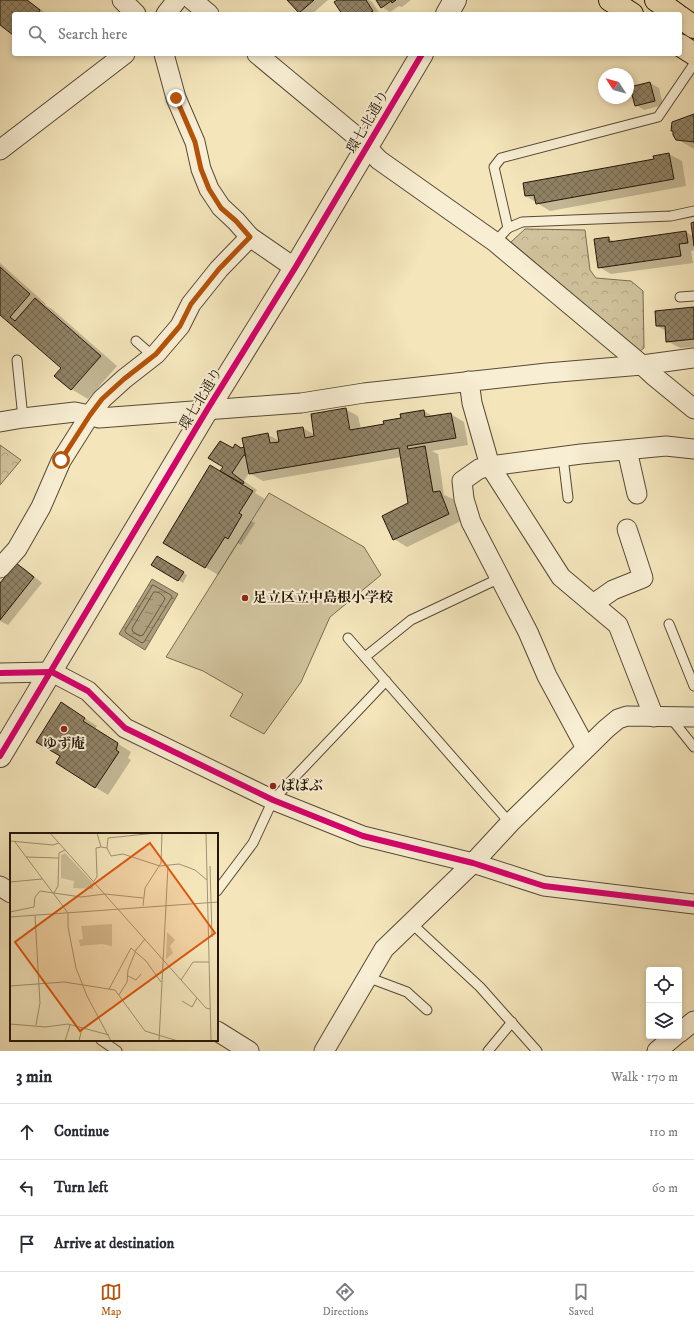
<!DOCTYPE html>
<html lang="en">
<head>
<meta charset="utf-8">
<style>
	:root { --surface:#fff; --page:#f7f7f7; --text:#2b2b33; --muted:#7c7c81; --line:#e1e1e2; --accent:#b45309 }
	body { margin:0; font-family:"IM FELL DW Pica","Noto Serif JP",serif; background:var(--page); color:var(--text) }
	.controls { position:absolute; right:12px; bottom:12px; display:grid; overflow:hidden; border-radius:4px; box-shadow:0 2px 6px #0003 }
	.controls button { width:36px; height:36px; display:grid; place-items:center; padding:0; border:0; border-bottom:1px solid var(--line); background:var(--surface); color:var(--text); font:20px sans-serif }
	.compass { position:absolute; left:598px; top:68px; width:36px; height:36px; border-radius:50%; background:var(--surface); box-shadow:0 2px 6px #0003; rotate:306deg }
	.stop { position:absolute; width:12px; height:12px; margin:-9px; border:3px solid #b45309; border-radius:50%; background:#fff }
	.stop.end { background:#b45309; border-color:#fff; box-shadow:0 1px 4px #0008 }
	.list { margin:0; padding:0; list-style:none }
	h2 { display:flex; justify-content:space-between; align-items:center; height:52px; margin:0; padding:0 16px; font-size:17px }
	h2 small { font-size:13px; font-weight:400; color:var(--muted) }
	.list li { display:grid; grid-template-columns:26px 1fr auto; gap:12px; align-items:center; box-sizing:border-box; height:56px; padding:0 16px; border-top:1px solid var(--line) }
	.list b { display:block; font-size:15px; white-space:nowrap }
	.list em { font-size:13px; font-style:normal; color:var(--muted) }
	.icon { flex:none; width:22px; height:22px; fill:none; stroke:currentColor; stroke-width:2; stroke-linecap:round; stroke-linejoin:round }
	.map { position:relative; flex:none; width:694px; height:1051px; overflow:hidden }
	.search { position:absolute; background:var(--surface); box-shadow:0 2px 6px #0003; left:12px; right:12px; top:12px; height:44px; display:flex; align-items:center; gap:10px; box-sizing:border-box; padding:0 14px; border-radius:4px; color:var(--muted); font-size:15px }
	.sheet { height:220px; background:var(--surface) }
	nav { display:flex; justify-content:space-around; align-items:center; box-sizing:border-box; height:56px; border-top:1px solid var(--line); background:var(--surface); font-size:11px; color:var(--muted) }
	nav a { display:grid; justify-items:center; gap:2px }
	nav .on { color:var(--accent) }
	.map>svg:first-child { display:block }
	.grass { fill:#d0c29c; stroke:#7a6c52 }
	.forest { fill:url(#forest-crowns); stroke:#7a6c52 }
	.water { fill:url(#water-ripples); stroke:#76684e }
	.shadow { fill:#0003; fill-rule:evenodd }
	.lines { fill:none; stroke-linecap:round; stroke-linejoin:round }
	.shore { stroke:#685a42; stroke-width:1 }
	.building { fill:url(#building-cross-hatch); stroke:#231607 }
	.service-casing { stroke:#574a34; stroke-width:11 }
	.minor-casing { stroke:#574a34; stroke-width:21 }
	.tertiary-casing { stroke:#574a34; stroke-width:24 }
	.trunk-casing { stroke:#231607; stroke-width:24 }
	.service { stroke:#f8eed3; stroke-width:9 }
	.minor { stroke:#f8eed3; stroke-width:19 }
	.tertiary { stroke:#f8eed3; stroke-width:22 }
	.trunk { stroke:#f4e5bb; stroke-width:22 }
	.cycleway-casing { stroke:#f8eed3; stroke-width:8 }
	.cycleway { stroke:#d6006c; stroke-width:6 }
	.route { stroke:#b45309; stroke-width:5 }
	.poi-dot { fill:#8f2418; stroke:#f8eed3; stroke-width:1.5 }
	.labels { text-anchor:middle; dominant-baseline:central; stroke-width:4; stroke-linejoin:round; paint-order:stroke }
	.street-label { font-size:14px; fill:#231607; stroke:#f8eed3 }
	.poi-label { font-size:14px; font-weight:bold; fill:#231607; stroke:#f8eed3; text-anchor:start }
	.inset-road { fill:none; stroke:#a09273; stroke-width:1 }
	.view { fill:#de560c; fill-opacity:0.15; stroke:#de560c; stroke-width:2 }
	.inset-edge { fill:none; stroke:#231607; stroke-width:2 }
</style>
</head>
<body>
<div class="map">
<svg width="694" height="1051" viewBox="0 0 694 1051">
	<defs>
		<pattern id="forest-crowns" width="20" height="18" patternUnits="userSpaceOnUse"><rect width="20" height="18" fill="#d0c29c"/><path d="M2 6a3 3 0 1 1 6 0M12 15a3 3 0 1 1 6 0" fill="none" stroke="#b2a685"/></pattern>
		<pattern id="water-ripples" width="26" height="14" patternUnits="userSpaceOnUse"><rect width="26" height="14" fill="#ad9f7e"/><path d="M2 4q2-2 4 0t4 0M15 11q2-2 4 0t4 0" fill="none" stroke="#8c8165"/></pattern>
		<pattern id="building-cross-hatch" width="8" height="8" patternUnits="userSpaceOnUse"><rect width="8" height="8" fill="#908265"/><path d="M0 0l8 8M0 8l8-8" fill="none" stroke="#756951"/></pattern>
	</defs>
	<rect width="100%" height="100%" fill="#f4e5bb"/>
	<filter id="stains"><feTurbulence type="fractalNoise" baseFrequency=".005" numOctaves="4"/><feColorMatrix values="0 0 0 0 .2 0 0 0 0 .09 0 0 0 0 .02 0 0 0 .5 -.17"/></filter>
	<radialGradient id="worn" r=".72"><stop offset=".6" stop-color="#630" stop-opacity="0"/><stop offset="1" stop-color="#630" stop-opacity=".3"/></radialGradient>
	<polygon class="grass" points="269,493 364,547 381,575 330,617 301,682 264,734 230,716 243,694 203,671 166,657"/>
	<g class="forest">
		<polygon points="525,229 585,230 590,270 596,278 631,281 643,291 644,348 640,351 511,242"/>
		<polygon points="0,445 21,460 0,485"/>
	</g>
	<polygon class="water" points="152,579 178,594 145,650 119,634"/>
	<g class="shadow">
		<polygon points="0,0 28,0 47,14 14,14 14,34 0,23"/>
		<polygon points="289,0 328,0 312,14 302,14 299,12"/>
		<polygon points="339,0 369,0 372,2 380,14 343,14"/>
		<polygon points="377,0 411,0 402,7 399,6 390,12 382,7"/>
		<polygon points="650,83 659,88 663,105 644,110 636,105 632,87"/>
		<polygon points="694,115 694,149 677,139"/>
		<polygon points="669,154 682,161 686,186 550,211 526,196 655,160"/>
		<polygon points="694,223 694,250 691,251 693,263 611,274 599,267 608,238 615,242 686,232 694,237"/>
		<polygon points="0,263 46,304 45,305 52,309 117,366 88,399 71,389 62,368 0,313"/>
		<polygon points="694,308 694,347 680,348 667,341 666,331 657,326"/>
		<path d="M345 409 358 416 361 429 385 425 424 411 434 417 451 414 464 422 468 445 432 451 438 454 444 495 453 499 461 521 407 547 394 539 410 504 401 457 263 481 249 473 244 481 257 490 255 493 265 499 251 521 255 523 241 545 238 543 218 575 205 567 221 472 233 449H242L268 435 280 441 303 428 315 435ZM346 417H348L352 435 350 436Z"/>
		<polygon points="157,557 187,575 183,583 153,565"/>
		<polygon points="17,564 25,569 42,583 8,625 0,621 0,585"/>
		<polygon points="74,711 97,726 95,729 131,752 128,758 131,760 108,795 95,787 61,756"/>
	</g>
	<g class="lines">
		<g class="shore">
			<polygon points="153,585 171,595 172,597 144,642 142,643 126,633 125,631"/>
			<path d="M154 592C158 591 164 595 165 599L143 635 140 636 133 632 132 629Z"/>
		</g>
	</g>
	<g class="building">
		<polygon points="0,0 27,0 40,10 38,14 14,14 13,35 0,25"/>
		<polygon points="287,0 314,0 299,13"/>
		<polygon points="337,0 366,0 373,11 368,14 342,14 334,2"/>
		<polygon points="376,0 396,0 392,3 391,1 381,8"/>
		<polygon points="650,82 655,101 635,106 630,87"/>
		<polygon points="694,114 694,142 676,140 673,135 673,131 671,131 672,122"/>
		<polygon points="669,153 674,179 536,204 534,195 525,196 523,183 654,159 653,156"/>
		<polygon points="694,222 694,246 691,223"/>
		<polygon points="686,231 688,243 679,244 681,256 598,268 594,239 609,237 609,242"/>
		<polygon points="0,267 30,294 10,317 15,321 35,298 101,356 71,390 54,376 61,368 0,315"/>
		<polygon points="694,307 694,339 666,342 665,326 656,326 655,311"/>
		<polygon points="346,408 350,430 384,424 383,421 401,418 400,414 424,410 425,417 451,413 456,438 407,446 408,449 425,446 433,492 440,491 449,514 393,540 382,516 408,503 399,448 249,474 242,438 268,433 270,443 279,442 277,431 303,427 305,438 314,436 311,414"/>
		<polygon points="220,441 233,448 235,444 241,448 244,447 245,455 243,456 232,473 244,482 243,484 220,471 223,467 208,458"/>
		<polygon points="210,465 253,491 239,513 242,515 228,539 225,537 205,568 163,543"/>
		<polygon points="157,556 184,572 178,581 151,565"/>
		<polygon points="16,563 34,577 0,620 0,583"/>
		<polygon points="61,702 85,718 83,721 118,743 116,750 119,752 95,788 56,763 60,756 36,742"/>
	</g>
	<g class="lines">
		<defs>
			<g id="service">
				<polyline points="508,228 494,167 501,158 658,117 694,64"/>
				<polyline points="495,242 508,228 522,222 671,216 694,211"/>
				<polyline points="680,297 694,296"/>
				<polyline points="136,341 153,356"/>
				<polyline points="17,360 23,418"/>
				<polyline points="563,457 568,498"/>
				<polyline points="669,624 694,686"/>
				<polyline points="348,638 510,823"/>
				<polyline points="365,657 411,620 500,578"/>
				<polyline points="670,717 694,747"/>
				<polyline points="217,891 253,843 273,800 386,681"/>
				<polyline points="411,923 480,987 537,1051"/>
				<polyline points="367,977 407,992 427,1010"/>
				<polyline points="101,1040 117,1051"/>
				<polyline points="488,1051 512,1022"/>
			</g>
			<g id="minor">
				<polyline points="122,0 136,14"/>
				<polyline points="192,0 209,14"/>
				<polyline points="166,14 177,0"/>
				<polyline points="164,54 176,98 195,142 201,169 209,189 221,207 236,221 250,237 295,268"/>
				<polyline points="257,54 357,137 379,160 495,242 642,365 655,377 694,409"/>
				<polyline points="0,150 125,54"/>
				<polyline points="469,381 472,403 490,466 561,577 618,625 654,717"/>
				<polyline points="0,422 23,418 75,412 90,415 99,418 301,403 364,393 547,373 642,365 694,358"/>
				<polyline points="627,450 637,494"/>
				<polyline points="0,568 17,549 41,507 61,461 90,415 102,399 124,379 156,354 180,326 191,304 219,269 250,237"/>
				<polyline points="593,604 613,590 643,578 627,529"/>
				<polyline points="0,673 52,672 88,691 125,728 273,800 363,836 473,863 544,886 694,904"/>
				<polyline points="586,748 547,676 528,632 471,522 464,499 462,481 479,469 490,466 581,454 666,446 694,449"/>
				<polyline points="0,886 11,893"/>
				<polyline points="217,1031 249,1051"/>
				<polyline points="679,1033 694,1021"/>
				<polyline points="324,1051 384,949 473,863 510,823 606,729 618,719 627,716 694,717"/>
				<polyline points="657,1051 675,1036"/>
			</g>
			<g id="tertiary">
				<polyline points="447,14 455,0"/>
				<polyline points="0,756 207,410 295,268 422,54"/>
			</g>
			<g id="trunk">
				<polyline points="610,0 632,14"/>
				<polyline points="656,0 676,14"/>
				<polyline points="680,17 694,27"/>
				<polyline points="680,45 694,54"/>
			</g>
		</defs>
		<use href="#service" class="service-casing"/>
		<use href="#minor" class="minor-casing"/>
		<use href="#tertiary" class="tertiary-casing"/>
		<use href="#trunk" class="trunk-casing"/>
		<use href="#service" class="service"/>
		<use href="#minor" class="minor"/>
		<use href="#tertiary" class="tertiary"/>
		<use href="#trunk" class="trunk"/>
		<defs>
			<g id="cycleway">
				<polyline points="0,673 52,672 88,691 125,728 273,800 363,836 473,863 544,886 694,904"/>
				<polyline points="0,756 207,410 295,268 422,54"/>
			</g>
		</defs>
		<use href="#cycleway" class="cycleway-casing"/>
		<use href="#cycleway" class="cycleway"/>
	</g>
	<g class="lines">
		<polyline class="route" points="61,460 90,415 102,399 124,379 156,354 180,326 191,304 219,269 250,237 236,221 221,208 209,189 201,169 195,142 176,98"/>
	</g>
	<g class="poi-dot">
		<circle cx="245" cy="598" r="4"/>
		<circle cx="64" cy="729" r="4"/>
		<circle cx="273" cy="786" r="4"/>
	</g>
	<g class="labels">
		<g class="street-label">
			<text transform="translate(368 122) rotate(-60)">環七北通り</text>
			<text transform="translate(201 399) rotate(-59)">環七北通り</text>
		</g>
		<g class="poi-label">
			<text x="253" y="598">足立区立中島根小学校</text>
			<text x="64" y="744" text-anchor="middle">ゆず庵</text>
			<text x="281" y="786">ぱぱぶ</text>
		</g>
	</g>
	<g transform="translate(10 833)">
		<rect width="208" height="208" fill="#f4e5bb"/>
		<path d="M102 91V113L92 111 70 113 69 107 73 106 71 93Z" fill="#d0c29c"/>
		<path d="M55 20 83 50V56L63 55 64 48 51 45V22ZM157 99 165 107 160 113 163 120 156 126Z" fill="#d0c29c"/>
		<path class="inset-road" d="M40 0 196 175 200 176M87 0 91 14 97 15 101 23 113 21 150 33 169 31 185 37 197 47M196 0 201 208M0 8 43 12 49 10M5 9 58 80V94L66 135 77 163 101 208M97 15 98 5 146 0M16 24 49 25M200 33 202 104M84 48 87 44 86 15 91 14M0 49 32 46M44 60 48 53 49 20 55 17M133 73 135 55 151 30 152 0M0 79 24 74 25 64 30 58 71 64 95 61 133 65M25 83 30 170 26 192M0 84 208 69M118 143 126 147 131 141M171 147 183 129H199M0 153 54 149 105 157 135 198 168 208M99 156 121 115 136 128 151 149M109 162 117 149 118 137 126 117 135 106M172 168 182 174 187 165M0 191 35 194 58 191 99 202M55 208 60 192M69 208 72 195M149 208 158 33"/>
		<path class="view" d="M140 10 205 100 70 198 5 109Z"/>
		<rect width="208" height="208" class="inset-edge"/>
	</g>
	<rect width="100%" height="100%" filter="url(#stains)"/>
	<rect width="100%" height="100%" fill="url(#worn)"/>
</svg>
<div class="controls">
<button><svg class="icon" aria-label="locate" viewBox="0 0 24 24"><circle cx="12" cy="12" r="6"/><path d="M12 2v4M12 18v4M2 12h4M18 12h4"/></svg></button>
<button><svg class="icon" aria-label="layers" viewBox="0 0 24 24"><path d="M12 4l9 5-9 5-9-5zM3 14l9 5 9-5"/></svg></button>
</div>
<svg class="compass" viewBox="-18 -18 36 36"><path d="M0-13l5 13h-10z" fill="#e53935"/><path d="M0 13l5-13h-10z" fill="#7c7c81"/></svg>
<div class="stop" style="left:61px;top:460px"></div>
<div class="stop end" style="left:176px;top:98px"></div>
<div class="search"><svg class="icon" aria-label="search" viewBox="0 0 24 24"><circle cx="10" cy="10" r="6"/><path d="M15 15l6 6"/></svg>Search here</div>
</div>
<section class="sheet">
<h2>3 min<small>Walk · 170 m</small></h2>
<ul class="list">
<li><svg class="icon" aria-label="ahead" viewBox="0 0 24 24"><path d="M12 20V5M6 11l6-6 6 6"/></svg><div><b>Continue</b></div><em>110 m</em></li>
<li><svg class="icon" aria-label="left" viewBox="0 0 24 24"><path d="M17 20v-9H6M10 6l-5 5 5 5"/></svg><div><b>Turn left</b></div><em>60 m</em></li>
<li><svg class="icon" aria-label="arrive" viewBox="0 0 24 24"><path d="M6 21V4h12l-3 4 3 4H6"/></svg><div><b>Arrive at destination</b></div></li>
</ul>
</section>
<nav>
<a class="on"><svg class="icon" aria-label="map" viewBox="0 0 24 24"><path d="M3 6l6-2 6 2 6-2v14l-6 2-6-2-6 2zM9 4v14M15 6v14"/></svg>Map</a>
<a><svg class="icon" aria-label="directions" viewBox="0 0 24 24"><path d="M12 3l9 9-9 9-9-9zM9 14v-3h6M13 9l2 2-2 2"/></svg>Directions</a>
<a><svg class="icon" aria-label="saved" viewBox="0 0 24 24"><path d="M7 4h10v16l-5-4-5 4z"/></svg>Saved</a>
</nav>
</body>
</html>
